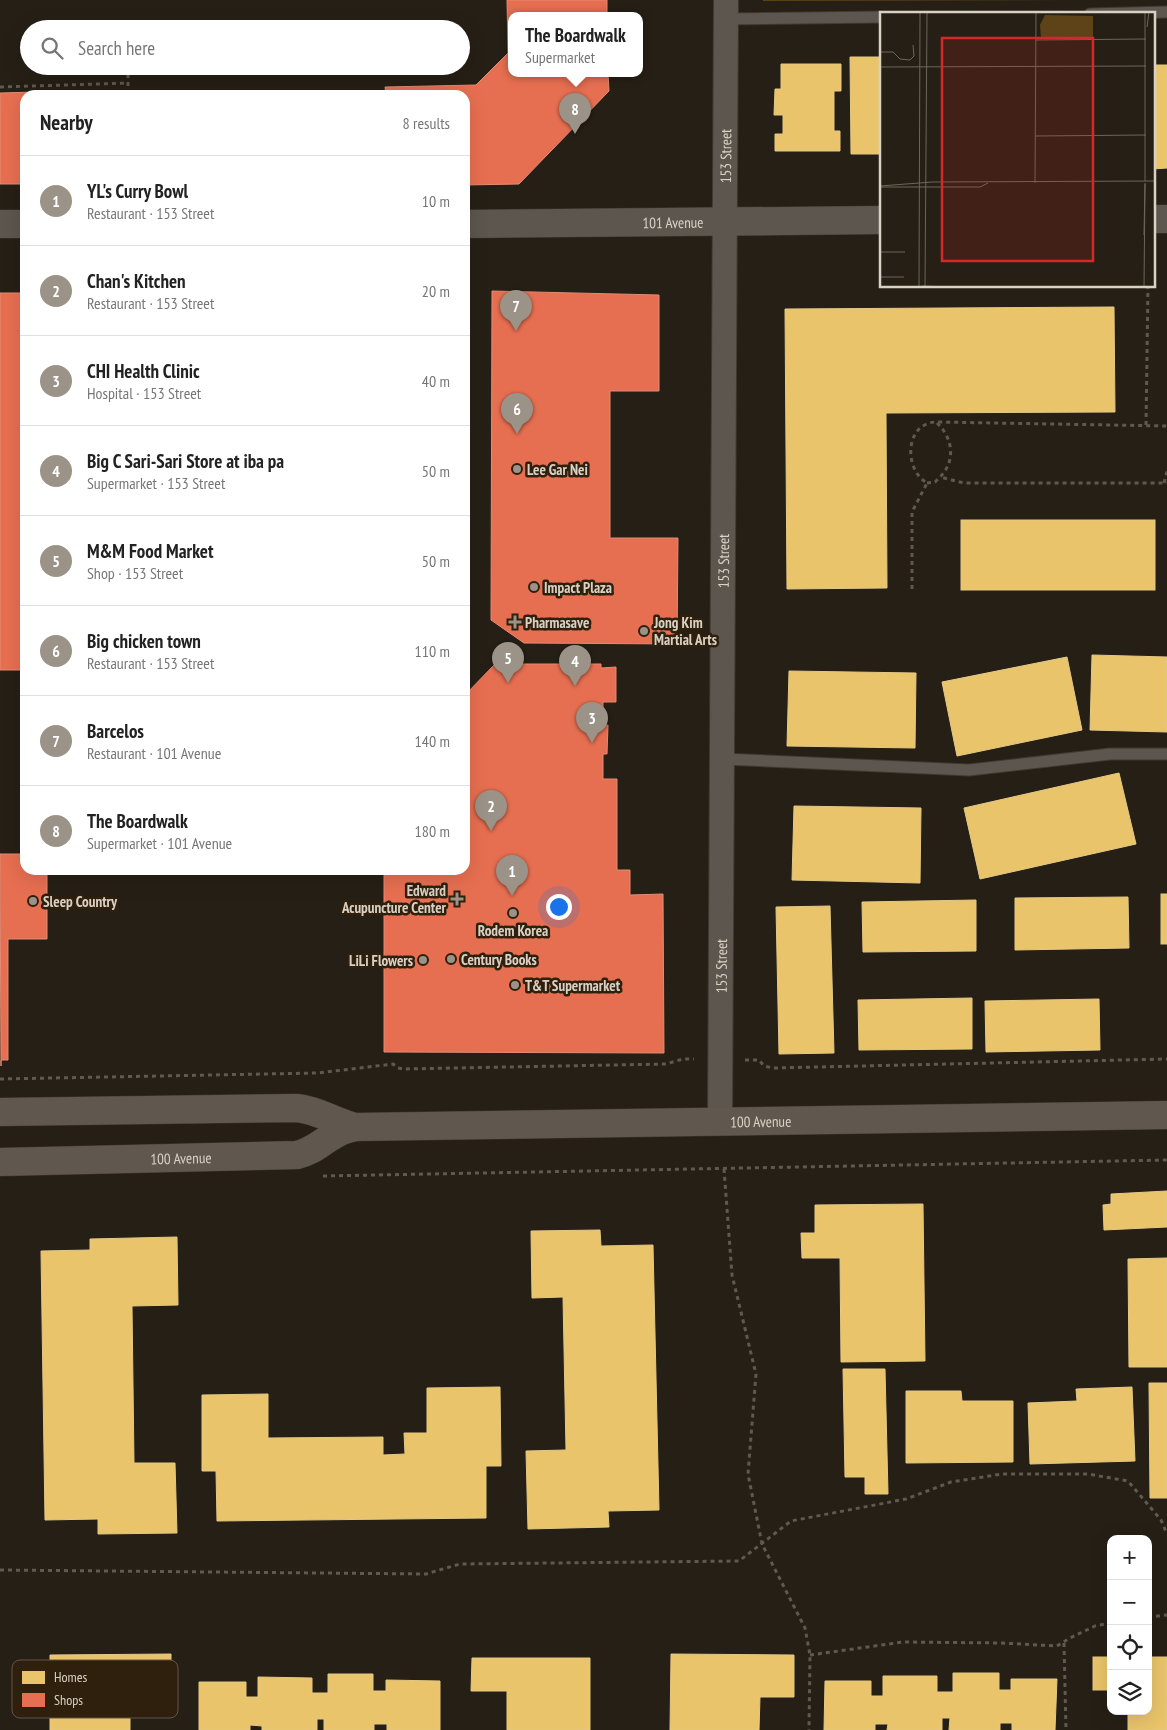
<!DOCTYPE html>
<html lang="en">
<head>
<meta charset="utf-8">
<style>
	:root { --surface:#fff; --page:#f6f6f6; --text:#222; --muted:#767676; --line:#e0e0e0; --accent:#9b9387 }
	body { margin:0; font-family:"PT Sans Narrow",sans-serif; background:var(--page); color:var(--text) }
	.controls { position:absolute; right:15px; bottom:15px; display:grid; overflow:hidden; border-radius:10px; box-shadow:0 5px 20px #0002 }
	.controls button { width:45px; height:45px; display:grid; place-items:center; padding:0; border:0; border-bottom:1px solid var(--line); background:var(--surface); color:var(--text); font:25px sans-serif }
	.you { position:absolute; left:558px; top:906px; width:18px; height:18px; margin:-12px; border:4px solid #fff; border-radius:50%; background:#1a73e8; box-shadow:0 0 0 8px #1a73e833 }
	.badge { display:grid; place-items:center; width:32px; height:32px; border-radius:50%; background:var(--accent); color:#fff; font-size:16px; font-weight:700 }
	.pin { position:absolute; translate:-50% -41px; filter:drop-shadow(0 1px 2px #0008) }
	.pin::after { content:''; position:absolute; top:26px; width:18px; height:15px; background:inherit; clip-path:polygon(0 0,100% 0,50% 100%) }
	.popup { position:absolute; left:508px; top:12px; width:135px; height:65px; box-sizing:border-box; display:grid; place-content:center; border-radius:10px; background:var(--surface); filter:drop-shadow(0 1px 4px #0005); font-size:16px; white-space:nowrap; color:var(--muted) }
	.popup b { font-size:19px; color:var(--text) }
	.popup::after { content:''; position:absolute; left:50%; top:100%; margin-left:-10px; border:10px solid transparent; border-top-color:var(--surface) }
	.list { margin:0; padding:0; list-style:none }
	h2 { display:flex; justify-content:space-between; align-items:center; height:65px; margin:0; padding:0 20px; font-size:21px }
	h2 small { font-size:16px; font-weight:400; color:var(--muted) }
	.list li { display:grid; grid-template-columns:32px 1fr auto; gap:15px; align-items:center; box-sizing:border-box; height:90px; padding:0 20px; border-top:1px solid var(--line) }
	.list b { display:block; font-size:19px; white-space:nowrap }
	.list p { margin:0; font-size:16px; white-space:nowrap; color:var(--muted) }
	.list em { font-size:16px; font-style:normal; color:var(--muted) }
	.icon { flex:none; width:28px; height:28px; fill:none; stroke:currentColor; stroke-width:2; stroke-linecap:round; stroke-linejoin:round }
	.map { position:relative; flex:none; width:1167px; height:1730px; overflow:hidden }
	.search { position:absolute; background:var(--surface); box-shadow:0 5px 20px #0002; left:20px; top:20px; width:450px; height:55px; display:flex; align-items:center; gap:12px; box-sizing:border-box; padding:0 18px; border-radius:28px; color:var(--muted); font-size:19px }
	.panel { position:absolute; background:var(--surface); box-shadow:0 5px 20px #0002; left:20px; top:90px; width:450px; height:785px; border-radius:15px }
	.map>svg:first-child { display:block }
	.forest { fill:#5e4218 }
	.homes { fill:#e9c46a; stroke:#e4c885 }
	.shops { fill:#e76f51; stroke:#e38c74 }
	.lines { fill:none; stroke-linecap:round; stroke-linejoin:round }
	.service-casing { stroke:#403932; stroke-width:13 }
	.minor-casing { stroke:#403932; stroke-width:26 }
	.tertiary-casing { stroke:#403932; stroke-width:29 }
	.secondary-casing { stroke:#403932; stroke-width:29 }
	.path { stroke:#5e5951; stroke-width:3; stroke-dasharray:4 4; stroke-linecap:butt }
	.service { stroke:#5d564f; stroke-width:11 }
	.minor { stroke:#5d564f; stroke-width:24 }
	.tertiary { stroke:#5d564f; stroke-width:28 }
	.secondary { stroke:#60584e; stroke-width:28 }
	.poi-dot { fill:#9b9387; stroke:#2e200d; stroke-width:2 }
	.labels { text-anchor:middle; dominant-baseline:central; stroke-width:5; stroke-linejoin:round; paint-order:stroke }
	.street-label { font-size:15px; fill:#dad1c5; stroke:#2e200d }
	.poi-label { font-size:15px; font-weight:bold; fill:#dad1c5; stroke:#2e200d; text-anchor:start }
	.inset-road { fill:none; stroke:#6e665b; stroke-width:1 }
	.view { fill:#d62828; fill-opacity:0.15; stroke:#d62828; stroke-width:2.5 }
	.inset-edge { fill:none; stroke:#dad1c5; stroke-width:2.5 }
	.key { fill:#2e200d; stroke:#625544; stroke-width:1 }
	.key-label { font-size:14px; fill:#dad1c5 }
</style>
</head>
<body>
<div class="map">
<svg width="1167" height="1730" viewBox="0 0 1167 1730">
	<rect width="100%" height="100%" fill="#261f15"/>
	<polygon class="forest" points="763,0 1068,0 763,1"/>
	<g class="homes">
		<polygon points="850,57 881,57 881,154 851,154"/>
		<polygon points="781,64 841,64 841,91 834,91 834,131 840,131 840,151 775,151 775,134 783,134 783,115 774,115 775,89 781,89"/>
		<polygon points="1153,65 1167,65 1167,168 1153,169"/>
		<polygon points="1114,307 1115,412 886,413 887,588 787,589 785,309"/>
		<rect x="961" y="520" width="194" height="70"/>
		<polygon points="1092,655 1167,657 1167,732 1090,730"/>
		<polygon points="1067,657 1082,730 957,756 942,682"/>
		<polygon points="789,671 916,673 915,748 787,746"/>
		<polygon points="1119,773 1136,844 980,879 964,808"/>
		<polygon points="794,806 921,808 920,883 792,880"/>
		<rect x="1161" y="894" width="6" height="50"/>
		<polygon points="1128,897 1129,948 1015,950 1015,898"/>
		<polygon points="976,900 976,951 863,952 862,902"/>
		<polygon points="830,906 834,1053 779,1054 776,907"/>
		<polygon points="972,998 972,1049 859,1050 858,1000"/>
		<polygon points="1099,999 1100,1050 986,1052 985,1001"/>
		<polygon points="1167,1191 1167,1227 1104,1230 1103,1205 1111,1204 1111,1194"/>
		<polygon points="923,1204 925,1361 841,1362 840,1258 802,1258 801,1233 815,1233 815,1205"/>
		<polygon points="600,1230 601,1246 653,1245 659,1510 608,1511 609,1527 528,1529 526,1451 566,1450 563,1297 532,1298 531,1231"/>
		<polygon points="177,1237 178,1305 132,1306 134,1463 175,1463 177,1533 98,1534 98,1519 45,1520 41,1251 90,1250 90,1239"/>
		<polygon points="1167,1258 1167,1367 1129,1367 1128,1259"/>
		<polygon points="843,1369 885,1369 888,1494 865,1494 865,1477 845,1477"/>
		<polygon points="1149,1383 1167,1383 1167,1498 1150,1498"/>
		<polygon points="500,1387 501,1466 486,1466 486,1518 217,1521 216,1471 202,1471 202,1395 268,1394 268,1438 383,1437 383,1455 405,1454 404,1433 427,1433 427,1388"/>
		<polygon points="1132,1387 1135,1461 1030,1464 1028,1403 1077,1401 1076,1389"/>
		<polygon points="906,1391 961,1391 962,1401 1013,1401 1013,1462 906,1463"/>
		<polygon points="171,1654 171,1690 130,1690 130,1730 50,1730 50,1655"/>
		<polygon points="671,1654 794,1655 794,1697 760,1697 759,1730 670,1730"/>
		<rect x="1093" y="1657" width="18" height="33"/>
		<polygon points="1148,1657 1167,1657 1167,1730 1128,1730 1128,1711 1148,1711"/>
		<polygon points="472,1658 590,1658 590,1730 507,1730 507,1691 471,1691"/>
		<polygon points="953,1673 999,1673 999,1690 1011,1690 1011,1679 1057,1679 1055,1730 1012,1730 1012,1723 1000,1723 1000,1730 949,1730 950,1718 942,1718 942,1730 887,1730 888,1724 875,1724 875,1730 824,1730 825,1681 871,1681 871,1696 883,1696 883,1676 937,1676 937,1692 953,1692"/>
		<polygon points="328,1674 373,1674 373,1691 386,1691 386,1680 440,1681 440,1730 387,1730 387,1724 374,1724 374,1730 324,1730 324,1719 317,1719 317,1730 262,1730 262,1726 250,1725 250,1730 199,1730 199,1682 246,1682 246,1697 258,1697 258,1677 312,1678 312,1693 328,1693"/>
	</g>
	<g class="shops">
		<polygon points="507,0 607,0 607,15 511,15 511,73 608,73 609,91 519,184 465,185 465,95 386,95 385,87 476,85 508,53"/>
		<polygon points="35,92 35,95 25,95 25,184 0,184 0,93"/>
		<polygon points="119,93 119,95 67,95 67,94"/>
		<polygon points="492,291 659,295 659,391 610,391 610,538 678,538 677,644 524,643 491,620"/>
		<rect x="0" y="293" width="25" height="377"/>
		<polygon points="495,664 601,664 601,668 616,667 616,702 603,702 603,725 608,725 607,754 603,754 603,779 617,779 617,870 630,870 630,895 663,894 664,1053 384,1052 384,870 465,870 465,695"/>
		<polygon points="0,854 25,854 25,870 47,870 47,939 8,939 8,1060 1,1060 1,1066"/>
	</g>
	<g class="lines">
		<defs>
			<g id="service">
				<polyline points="1090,14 1167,12"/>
				<polyline points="726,19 881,17"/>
				<polyline points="723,759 969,770 1110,754 1167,754"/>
			</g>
			<g id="minor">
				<path id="s1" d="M720 1122 726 0"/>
			</g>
			<g id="tertiary">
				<polyline points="1153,219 1167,219"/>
				<polyline points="0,224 25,224"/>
				<path id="s2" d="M465 224 881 220"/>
			</g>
			<g id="secondary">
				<path id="s3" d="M0 1112 297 1108C318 1110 335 1122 355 1127L1167 1115"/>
				<path id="s4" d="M0 1162 297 1155C314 1151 321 1142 336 1134 342 1130 348 1129 355 1127"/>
			</g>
		</defs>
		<use href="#service" class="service-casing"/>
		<use href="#minor" class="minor-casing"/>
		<use href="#tertiary" class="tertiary-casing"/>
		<use href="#secondary" class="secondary-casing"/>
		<g class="path">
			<polyline points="128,66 128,95"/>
			<polyline points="0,87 128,83"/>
			<path d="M937 423C953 438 956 461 940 477L964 483H1167"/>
			<polyline points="1146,425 1148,286"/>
			<polyline points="927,483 935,482 940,477"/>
			<polyline points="1164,483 1167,471"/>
			<path d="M912 589V512L927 483C903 469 905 422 937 422L1167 426"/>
			<polyline points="745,1060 759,1060 764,1066 773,1068 1167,1059"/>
			<polyline points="0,1079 318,1073 393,1064 398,1068 403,1069 666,1064 683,1059 694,1059"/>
			<polyline points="724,1169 732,1275 756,1374 748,1474 762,1544 805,1628 810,1655 809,1730"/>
			<polyline points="323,1176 1167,1160"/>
			<polyline points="0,1570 426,1574 460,1564 739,1561 791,1521 906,1499 951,1482 1002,1474 1088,1474 1128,1481 1161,1520 1167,1534"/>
			<polyline points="1148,1617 1167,1615"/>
			<polyline points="1064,1643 1066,1730"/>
			<polyline points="810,1655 903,1642 1002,1643 1057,1646 1070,1638 1095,1626 1111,1623"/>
		</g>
		<use href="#service" class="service"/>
		<use href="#minor" class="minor"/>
		<use href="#tertiary" class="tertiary"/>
		<use href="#secondary" class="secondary"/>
	</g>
	<g class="poi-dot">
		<circle cx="517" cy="469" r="5"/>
		<circle cx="534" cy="587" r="5"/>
		<path d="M512.5 614.5h5v5h5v5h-5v5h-5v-5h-5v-5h5z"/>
		<circle cx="644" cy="631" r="5"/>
		<path d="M454.5 891.5h5v5h5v5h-5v5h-5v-5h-5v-5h5z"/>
		<circle cx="33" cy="901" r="5"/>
		<circle cx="513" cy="913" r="5"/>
		<circle cx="451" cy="959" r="5"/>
		<circle cx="423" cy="960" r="5"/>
		<circle cx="515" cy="985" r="5"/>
	</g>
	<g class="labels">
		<g class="street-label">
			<text stroke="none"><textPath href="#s1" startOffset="966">153 Street</textPath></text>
			<text stroke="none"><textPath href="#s2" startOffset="208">101 Avenue</textPath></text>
			<text stroke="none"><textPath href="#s1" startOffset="561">153 Street</textPath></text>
			<text stroke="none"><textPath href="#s1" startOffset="156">153 Street</textPath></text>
			<text stroke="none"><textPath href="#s3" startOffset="764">100 Avenue</textPath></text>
			<text stroke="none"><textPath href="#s4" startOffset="181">100 Avenue</textPath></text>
		</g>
		<g class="poi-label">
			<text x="527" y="469">Lee Gar Nei</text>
			<text x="544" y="587">Impact Plaza</text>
			<text x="525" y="622">Pharmasave</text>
			<text x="654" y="622">Jong Kim<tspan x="654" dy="17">Martial Arts</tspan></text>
			<text x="446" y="890" text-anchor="end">Edward<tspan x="446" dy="17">Acupuncture Center</tspan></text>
			<text x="43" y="901">Sleep Country</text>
			<text x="513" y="930" text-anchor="middle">Rodem Korea</text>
			<text x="461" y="959">Century Books</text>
			<text x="413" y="960" text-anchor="end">LiLi Flowers</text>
			<text x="525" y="985">T&amp;T Supermarket</text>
		</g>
	</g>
	<g transform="translate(880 12)">
		<rect width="275" height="275" fill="#261f15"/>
		<path d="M165 3 213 4V26H161L160 13Z" fill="#5e4218"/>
		<path class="inset-road" d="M267 15 269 0M156 28 266 27M0 40H13L20 47 30 48 34 44 33 33M0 55 266 54M155 124 266 123M265 169V0M155 171 156 0M0 174 52 170 275 169M0 175H100L108 171M264 223 265 171M0 240H25M0 265H24M42 274 70 275M39 275 40 0M45 275 47 0M122 275H264L265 172"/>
		<path class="view" d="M62 26H213V249H62Z"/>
		<rect width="275" height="275" class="inset-edge"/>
	</g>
	<rect x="12" y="1660" width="166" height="58" rx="8" class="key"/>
	<rect x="22" y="1671" width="23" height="13" fill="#e9c46a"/>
	<rect x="22" y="1693" width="23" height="14" fill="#e76f51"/>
	<g class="key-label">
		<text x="54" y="1682">Homes</text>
		<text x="54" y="1705">Shops</text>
	</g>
</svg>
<div class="controls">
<button>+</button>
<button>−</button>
<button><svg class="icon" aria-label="locate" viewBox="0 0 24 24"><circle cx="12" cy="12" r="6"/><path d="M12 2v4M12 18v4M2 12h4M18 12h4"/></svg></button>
<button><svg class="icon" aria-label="layers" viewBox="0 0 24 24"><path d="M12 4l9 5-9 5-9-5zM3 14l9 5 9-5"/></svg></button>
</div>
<div class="you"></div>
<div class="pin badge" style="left:512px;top:896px">1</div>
<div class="pin badge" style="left:491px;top:831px">2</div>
<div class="pin badge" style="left:592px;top:743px">3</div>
<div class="pin badge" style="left:575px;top:686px">4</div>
<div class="pin badge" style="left:508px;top:683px">5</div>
<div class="pin badge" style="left:517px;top:434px">6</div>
<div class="pin badge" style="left:516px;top:331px">7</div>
<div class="pin badge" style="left:575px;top:134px">8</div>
<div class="popup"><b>The Boardwalk</b>Supermarket</div>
<div class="search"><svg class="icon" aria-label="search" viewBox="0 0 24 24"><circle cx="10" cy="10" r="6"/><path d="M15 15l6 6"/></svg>Search here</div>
<section class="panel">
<h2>Nearby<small>8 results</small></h2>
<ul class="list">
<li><span class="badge">1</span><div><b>YL's Curry Bowl</b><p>Restaurant · 153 Street</p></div><em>10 m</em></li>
<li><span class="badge">2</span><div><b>Chan's Kitchen</b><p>Restaurant · 153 Street</p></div><em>20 m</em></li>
<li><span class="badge">3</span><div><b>CHI Health Clinic</b><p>Hospital · 153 Street</p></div><em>40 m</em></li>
<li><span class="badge">4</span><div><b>Big C Sari-Sari Store at iba pa</b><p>Supermarket · 153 Street</p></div><em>50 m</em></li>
<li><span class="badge">5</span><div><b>M&amp;M Food Market</b><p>Shop · 153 Street</p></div><em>50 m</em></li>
<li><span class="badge">6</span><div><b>Big chicken town</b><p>Restaurant · 153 Street</p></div><em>110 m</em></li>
<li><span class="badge">7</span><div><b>Barcelos</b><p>Restaurant · 101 Avenue</p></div><em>140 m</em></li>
<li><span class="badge">8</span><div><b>The Boardwalk</b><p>Supermarket · 101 Avenue</p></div><em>180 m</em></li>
</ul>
</section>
</div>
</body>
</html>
